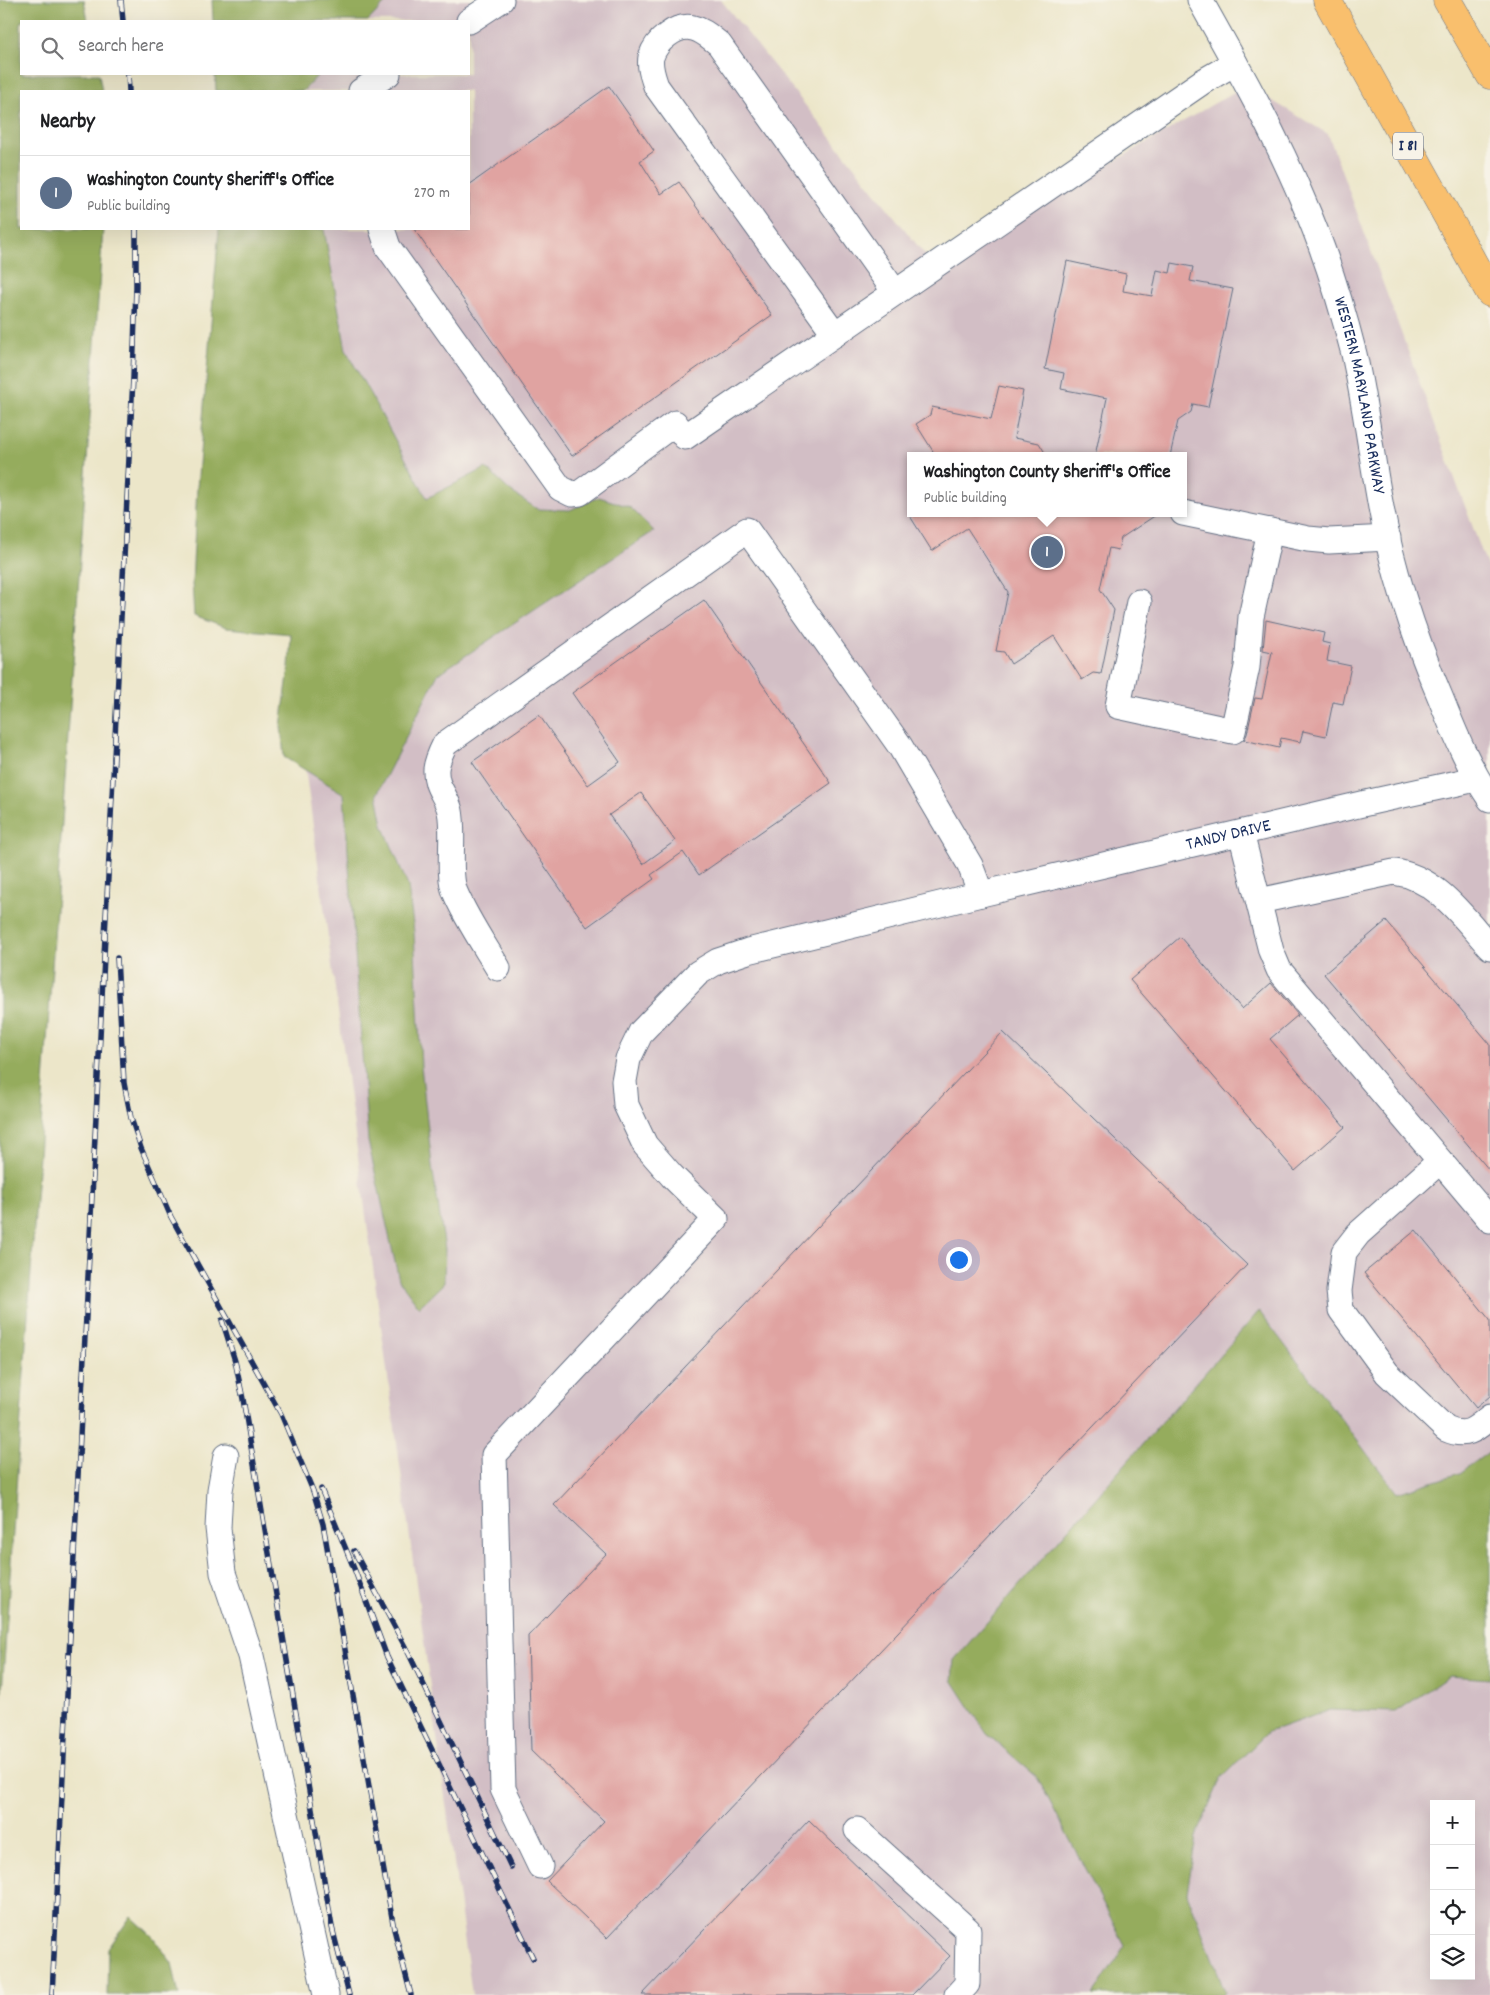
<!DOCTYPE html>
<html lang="en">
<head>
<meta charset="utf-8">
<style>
	:root { --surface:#fff; --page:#f2f2f2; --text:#202124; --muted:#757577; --line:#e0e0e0; --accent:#d1495b }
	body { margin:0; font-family:Dekko,sans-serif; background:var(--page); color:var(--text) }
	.controls { position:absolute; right:15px; bottom:15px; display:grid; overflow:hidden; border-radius:0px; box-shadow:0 5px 20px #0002 }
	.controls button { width:45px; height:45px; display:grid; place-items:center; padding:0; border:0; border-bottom:1px solid var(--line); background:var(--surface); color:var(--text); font:25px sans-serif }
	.you { position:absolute; left:958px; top:1259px; width:18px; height:18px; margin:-12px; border:4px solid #fff; border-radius:50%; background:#1a73e8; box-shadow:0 0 0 8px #1a73e833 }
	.badge { display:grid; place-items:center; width:32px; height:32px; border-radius:50%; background:var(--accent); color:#fff; font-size:16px; font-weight:700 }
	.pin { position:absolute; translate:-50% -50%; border:2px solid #fff; box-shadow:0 1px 5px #0006 }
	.popup { position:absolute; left:907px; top:452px; width:280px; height:65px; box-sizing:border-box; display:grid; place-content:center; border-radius:0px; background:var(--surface); filter:drop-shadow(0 1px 4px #0005); font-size:16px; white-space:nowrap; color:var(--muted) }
	.popup b { font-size:19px; color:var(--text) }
	.popup::after { content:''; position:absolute; left:50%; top:100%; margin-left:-10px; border:10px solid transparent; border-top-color:var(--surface) }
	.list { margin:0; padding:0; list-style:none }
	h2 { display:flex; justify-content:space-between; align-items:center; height:65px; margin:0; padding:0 20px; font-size:21px }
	h2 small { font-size:16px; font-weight:400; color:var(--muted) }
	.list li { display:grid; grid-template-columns:32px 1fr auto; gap:15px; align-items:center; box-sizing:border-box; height:75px; padding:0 20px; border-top:1px solid var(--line) }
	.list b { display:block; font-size:19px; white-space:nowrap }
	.list p { margin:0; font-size:16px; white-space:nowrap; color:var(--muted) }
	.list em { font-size:16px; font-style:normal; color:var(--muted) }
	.icon { flex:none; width:28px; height:28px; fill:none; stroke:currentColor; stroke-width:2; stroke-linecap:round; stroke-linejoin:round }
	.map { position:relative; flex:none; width:1490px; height:1995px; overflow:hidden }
	.search { position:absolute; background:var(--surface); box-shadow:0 5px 20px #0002; left:20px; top:20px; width:450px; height:55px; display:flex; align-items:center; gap:12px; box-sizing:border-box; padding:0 18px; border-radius:0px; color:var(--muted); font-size:19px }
	.panel { position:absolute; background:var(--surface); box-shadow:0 5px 20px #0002; left:20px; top:90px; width:450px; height:140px; border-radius:0px }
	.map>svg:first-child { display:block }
	.industrial { fill:#d2bec5; fill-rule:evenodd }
	.forest { fill:#95ac5d; stroke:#586e5e }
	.building { fill:#e0a3a1; fill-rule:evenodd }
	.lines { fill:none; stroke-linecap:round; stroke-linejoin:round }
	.minor-casing { stroke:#646f83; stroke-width:27 }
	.highway-casing { stroke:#646f83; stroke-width:29 }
	.minor { stroke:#fff; stroke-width:25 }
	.highway { stroke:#f9bf6d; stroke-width:28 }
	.rail-casing { stroke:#1b2f5e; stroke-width:5.5 }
	.rail { stroke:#f7f3e8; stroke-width:4; stroke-dasharray:11; stroke-linecap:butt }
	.labels { text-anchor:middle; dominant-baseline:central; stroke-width:4; stroke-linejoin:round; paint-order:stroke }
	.shield { fill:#f7f3e8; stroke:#5d6a87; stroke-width:1 }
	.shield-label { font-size:16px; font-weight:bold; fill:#1b2f5e }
	.street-label { font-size:18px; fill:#1b2f5e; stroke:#f7f3e8 }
</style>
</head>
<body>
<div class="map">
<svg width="1490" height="1995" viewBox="0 0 1490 1995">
	<rect width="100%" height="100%" fill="#f7f3e8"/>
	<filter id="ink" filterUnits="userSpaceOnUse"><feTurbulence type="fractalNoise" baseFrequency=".02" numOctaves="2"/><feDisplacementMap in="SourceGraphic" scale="10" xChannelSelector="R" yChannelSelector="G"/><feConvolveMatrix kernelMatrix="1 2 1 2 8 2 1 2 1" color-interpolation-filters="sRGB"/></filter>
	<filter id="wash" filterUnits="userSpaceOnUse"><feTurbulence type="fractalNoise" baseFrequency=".0096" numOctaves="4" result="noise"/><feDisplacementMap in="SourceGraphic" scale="20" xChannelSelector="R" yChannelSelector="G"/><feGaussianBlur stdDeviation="1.12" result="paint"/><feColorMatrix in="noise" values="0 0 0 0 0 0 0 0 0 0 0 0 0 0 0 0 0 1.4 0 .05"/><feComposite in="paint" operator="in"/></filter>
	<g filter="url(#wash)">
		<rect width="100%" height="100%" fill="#ece6c9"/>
		<path class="industrial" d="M383 0H721L934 266 1246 85 1328 134 1490 574V1995H472L304 760 265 229H469V91H273L294 74H469V21H357ZM911 456H1183V513H911ZM1434 1804H1471V1976H1434Z"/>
		<g class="forest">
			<polygon points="0,0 84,0 88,21 21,21 21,74 99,74 102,91 21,91 21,229 103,229 0,1721"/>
			<polygon points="212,0 388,0 368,21 213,21"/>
			<polygon points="215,74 319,74 303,91 216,91"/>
			<polygon points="219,229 324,229 346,350 427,498 486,468 510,491 537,509 570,510 599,497 630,507 654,531 438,674 377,794 383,825 408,886 414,932 421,1066 432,1166 445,1249 444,1283 419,1307 399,1280 368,1141 344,794 284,757 281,726 289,668 291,634 226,628 194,616 192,583 197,488"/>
			<polygon points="1259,1311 1397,1493 1460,1473 1490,1451 1490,1679 1449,1676 1396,1712 1330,1710 1268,1732 1221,1778 1196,1837 1187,1893 1225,1991 1222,1995 1093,1995 1125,1945 1037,1777 987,1734 952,1680 954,1660"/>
			<polygon points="131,1916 153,1937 172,1963 179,1995 107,1995 108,1949"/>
		</g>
		<g id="blocks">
			<g class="building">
				<polygon points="609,86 654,151 640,161 661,194 679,182 772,315 572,456 414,229 469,229 469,185"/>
				<polygon points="1067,261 1126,274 1123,291 1152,296 1157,270 1170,273 1172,263 1193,267 1190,281 1233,289 1208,407 1193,404 1191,412 1178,421 1170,456 1095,456 1107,398 1061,389 1064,373 1045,369"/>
				<polygon points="999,386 1023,391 1014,438 1039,443 1047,456 936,456 916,424 930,415 932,407 991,419"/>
				<polygon points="908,513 1159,513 1121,538 1118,550 1109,548 1100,589 1114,610 1101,674 1093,673 1082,680 1054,636 1011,664 1004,652 996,651 1008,592 967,528 932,551"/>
				<path d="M704 600 831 783 699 875 683 852 651 875 654 879 587 927 472 762 539 715 588 785 620 762 572 693ZM641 793 675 841 643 864 609 815Z"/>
				<polygon points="1266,620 1324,633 1322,642 1330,644 1327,661 1351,666 1343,704 1333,702 1326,736 1303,731 1300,742 1281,738 1279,748 1244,740 1247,734 1255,698 1262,699 1272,652 1263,650"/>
				<polygon points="1386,921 1490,1044 1490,1171 1324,974"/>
				<polygon points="1180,937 1242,1009 1271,983 1298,1015 1270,1039 1345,1127 1295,1171 1130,980"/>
				<polygon points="1003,1032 1247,1265 607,1938 547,1881 604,1821 531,1751 528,1636 606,1554 554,1505"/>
				<polygon points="1416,1230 1490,1320 1490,1396 1476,1408 1364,1273"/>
				<polygon points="809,1820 950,1956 912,1995 642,1995"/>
			</g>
		</g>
	</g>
	<g filter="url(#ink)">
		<use href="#blocks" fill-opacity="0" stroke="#646f83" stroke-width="1"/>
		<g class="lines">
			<defs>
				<g id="minor">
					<path id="s1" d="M1200 0C1237 66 1275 133 1304 203 1325 251 1341 303 1354 354 1365 403 1371 453 1380 502 1392 570 1414 636 1441 699 1455 734 1469 768 1490 799"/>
					<polyline points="469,21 501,0"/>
					<polyline points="361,91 388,74"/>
					<polyline points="382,229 388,247 560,488 572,494 580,493 675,423 685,437 1202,82 1235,63"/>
					<path d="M835 334 656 86C653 77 649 67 651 57 656 41 676 24 693 28 703 30 711 38 719 44L895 292"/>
					<polyline points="1183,513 1308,539 1329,541 1388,538"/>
					<polyline points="1139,602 1118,706 1233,731 1247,667 1251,617 1270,531"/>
					<polyline points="1241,833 1271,951 1279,970 1490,1220"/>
					<path d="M1259 901 1394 872C1436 877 1463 917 1490 947"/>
					<path d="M498 968C483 943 466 918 455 892 447 874 455 834 450 811 446 794 435 788 436 769 437 760 441 752 445 744L747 530 900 746 970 865 981 894"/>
					<path d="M1440 1161 1358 1234 1344 1252 1339 1291 1341 1310 1387 1373 1446 1429C1466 1438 1475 1430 1490 1417"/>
					<polyline points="226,1456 220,1490 218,1528 223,1573 251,1656 326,1995"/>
					<polyline points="857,1830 968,1930 967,1984 957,1995"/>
					<path id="s2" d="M540 1866 503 1789 494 1455 716 1219 672 1176 645 1145 626 1105 624 1081 628 1059 641 1032 698 973 718 961 748 951 981 894 1375 801 1476 779"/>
				</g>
				<g id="highway">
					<polyline points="1327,0 1490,293"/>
					<polyline points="1447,0 1490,75"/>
				</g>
			</defs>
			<use href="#minor" class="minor-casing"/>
			<use href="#highway" class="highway-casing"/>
			<use href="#minor" class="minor"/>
			<use href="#highway" class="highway"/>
			<defs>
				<g id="rail">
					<polyline points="121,0 123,21"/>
					<polyline points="128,74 129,91"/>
					<polyline points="117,958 124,1083 131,1118 141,1148 171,1217 281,1414 313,1491 323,1524 394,1929 411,1995"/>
					<polyline points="222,1320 235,1361 243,1399 332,1927 349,1995"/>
					<polyline points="321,1489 355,1571 387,1657 533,1958"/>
					<polyline points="354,1551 409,1654 511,1867"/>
					<polyline points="52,1995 133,378 136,287 136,229"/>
				</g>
			</defs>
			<use href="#rail" class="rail-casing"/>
			<use href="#rail" class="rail"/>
		</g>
	</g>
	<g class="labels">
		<rect class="shield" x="1393" y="132.5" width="30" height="27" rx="4"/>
		<g class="shield-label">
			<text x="1408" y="146">I 81</text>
		</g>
		<g class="street-label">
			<text stroke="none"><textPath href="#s1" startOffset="429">WESTERN MARYLAND PARKWAY</textPath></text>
			<text stroke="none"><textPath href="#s2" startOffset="1598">TANDY DRIVE</textPath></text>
		</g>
	</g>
</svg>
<div class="controls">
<button>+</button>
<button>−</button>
<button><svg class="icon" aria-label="locate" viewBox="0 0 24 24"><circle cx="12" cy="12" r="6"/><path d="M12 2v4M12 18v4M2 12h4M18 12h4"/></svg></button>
<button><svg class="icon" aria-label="layers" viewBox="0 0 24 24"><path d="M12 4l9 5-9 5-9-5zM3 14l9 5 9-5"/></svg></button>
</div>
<div class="you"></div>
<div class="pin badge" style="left:1047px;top:552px;background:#5c6f8a">1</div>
<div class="popup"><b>Washington County Sheriff's Office</b>Public building</div>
<div class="search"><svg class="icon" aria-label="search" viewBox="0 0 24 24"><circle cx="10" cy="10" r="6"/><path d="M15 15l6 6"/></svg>Search here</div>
<section class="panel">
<h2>Nearby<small></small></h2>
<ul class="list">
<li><span class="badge" style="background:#5c6f8a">1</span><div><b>Washington County Sheriff's Office</b><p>Public building</p></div><em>270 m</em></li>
</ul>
</section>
</div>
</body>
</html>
